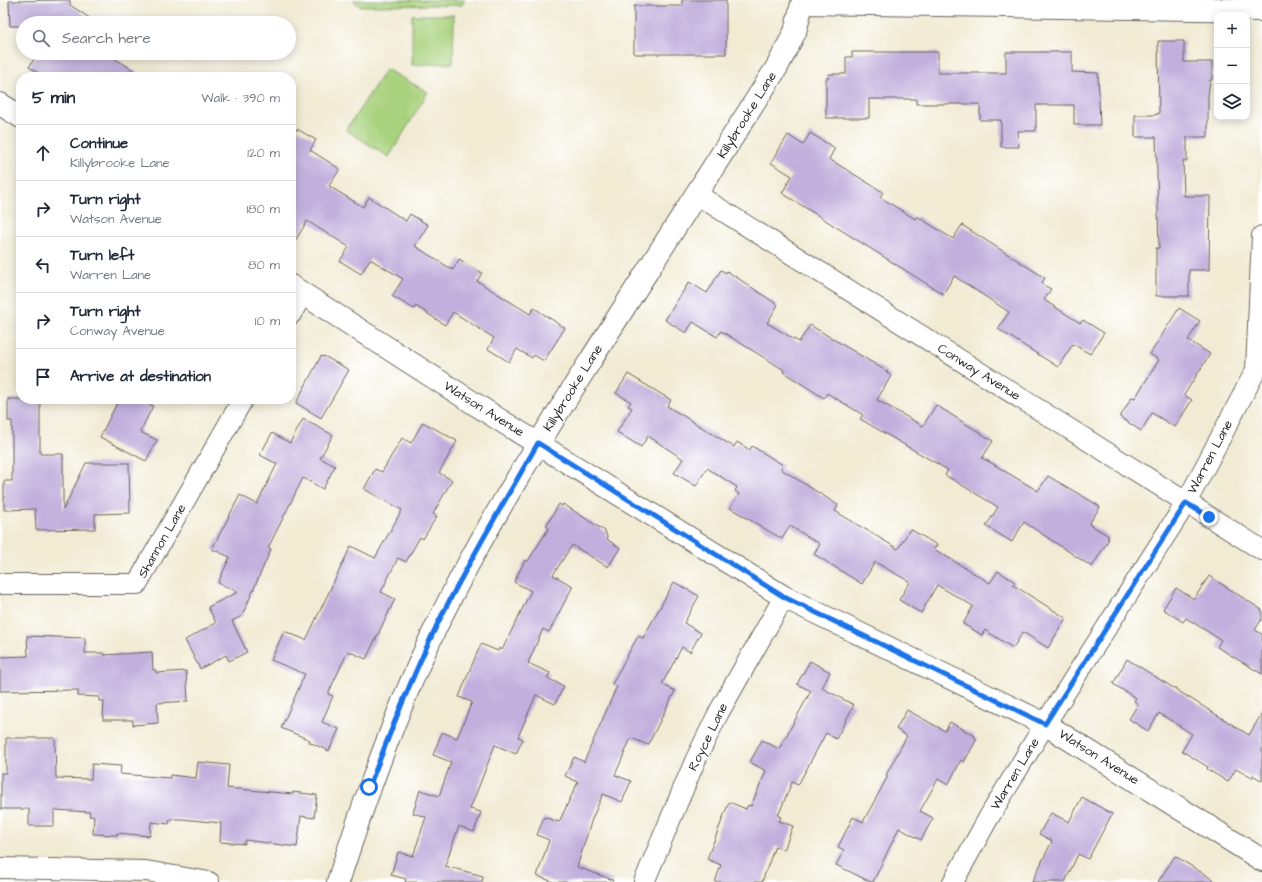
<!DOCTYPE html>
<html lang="en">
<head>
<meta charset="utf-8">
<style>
	:root { --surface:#fff; --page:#f2f2f3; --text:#1f2937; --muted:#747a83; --line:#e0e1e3 }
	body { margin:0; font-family:"Architects Daughter",sans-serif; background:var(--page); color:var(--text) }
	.controls { position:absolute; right:12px; top:12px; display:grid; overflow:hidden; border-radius:8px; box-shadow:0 2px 10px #0003 }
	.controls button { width:36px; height:36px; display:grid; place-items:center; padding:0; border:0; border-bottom:1px solid var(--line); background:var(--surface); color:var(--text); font:20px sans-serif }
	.stop { position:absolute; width:12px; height:12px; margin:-9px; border:3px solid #1a73e8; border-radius:50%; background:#fff }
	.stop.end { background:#1a73e8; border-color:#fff; box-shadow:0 1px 4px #0008 }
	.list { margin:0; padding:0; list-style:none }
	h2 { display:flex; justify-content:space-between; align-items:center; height:52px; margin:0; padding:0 16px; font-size:17px }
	h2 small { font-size:13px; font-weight:400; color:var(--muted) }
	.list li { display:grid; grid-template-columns:26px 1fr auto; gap:12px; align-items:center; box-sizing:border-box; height:56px; padding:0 16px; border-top:1px solid var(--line) }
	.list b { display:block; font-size:15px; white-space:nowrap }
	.list p { margin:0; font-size:13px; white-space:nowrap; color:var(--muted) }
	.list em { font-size:13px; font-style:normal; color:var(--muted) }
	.icon { flex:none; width:22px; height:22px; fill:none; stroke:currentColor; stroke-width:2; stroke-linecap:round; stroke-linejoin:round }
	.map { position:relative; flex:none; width:1262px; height:882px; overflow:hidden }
	.search { position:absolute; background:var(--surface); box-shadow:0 2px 10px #0003; left:16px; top:16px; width:280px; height:44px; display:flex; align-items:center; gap:10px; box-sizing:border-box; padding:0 14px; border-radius:22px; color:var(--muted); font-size:15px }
	.panel { position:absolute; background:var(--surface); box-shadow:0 2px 10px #0003; left:16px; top:72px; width:280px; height:332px; border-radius:16px }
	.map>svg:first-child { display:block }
	.green { fill:#a9d27e; stroke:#62774d }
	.building { fill:#c1b0dd }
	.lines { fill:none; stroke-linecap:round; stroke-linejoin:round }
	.street-casing { stroke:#67645c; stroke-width:22 }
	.secondary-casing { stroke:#67645c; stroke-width:24 }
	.street { stroke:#fff; stroke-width:20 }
	.secondary { stroke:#fff; stroke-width:22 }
	.route { stroke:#1a73e8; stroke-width:5 }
	.labels { text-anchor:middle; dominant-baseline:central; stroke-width:3; stroke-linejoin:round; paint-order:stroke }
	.street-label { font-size:13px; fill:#1c1c1c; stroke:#fff }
</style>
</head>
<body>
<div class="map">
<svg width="1262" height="882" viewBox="0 0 1262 882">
	<rect width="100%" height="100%" fill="#fff"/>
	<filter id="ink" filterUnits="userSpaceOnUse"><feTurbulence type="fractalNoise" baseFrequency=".025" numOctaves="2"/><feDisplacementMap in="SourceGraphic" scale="8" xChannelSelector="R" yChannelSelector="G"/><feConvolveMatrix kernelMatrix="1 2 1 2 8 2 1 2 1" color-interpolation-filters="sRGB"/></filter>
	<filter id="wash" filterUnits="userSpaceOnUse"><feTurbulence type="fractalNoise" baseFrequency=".012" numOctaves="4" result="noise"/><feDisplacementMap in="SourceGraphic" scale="16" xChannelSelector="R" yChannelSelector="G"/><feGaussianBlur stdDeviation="0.9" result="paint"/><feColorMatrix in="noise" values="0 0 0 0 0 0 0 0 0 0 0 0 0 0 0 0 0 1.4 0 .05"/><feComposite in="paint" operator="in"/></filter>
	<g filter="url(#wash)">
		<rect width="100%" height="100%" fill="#f1ebd4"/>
		<g class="green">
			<polygon points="353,0 465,0 462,5 359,6"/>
			<polygon points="412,15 454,15 453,63 412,65"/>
			<polygon points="386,69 428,92 389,157 346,130"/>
		</g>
		<g id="blocks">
			<g class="building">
				<polygon points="70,0 70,5 97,23 23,23 23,26 10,26 9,1"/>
				<polygon points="682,0 726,0 726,54 634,54 634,6 682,6"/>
				<polygon points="1158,41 1184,41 1184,62 1212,62 1212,80 1210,80 1208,96 1208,137 1187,137 1187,161 1183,161 1184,196 1210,196 1209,270 1189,270 1189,296 1156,296 1156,248 1159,248 1156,137 1135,137 1135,115 1156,115 1156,114 1159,114"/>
				<polygon points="852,52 938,52 938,73 1006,73 1006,52 1072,52 1072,72 1098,73 1100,125 1074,125 1074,105 1036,105 1036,131 1018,131 1019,147 1001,147 1001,120 980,120 980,104 916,104 916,99 869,99 869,118 826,118 826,78 829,78 829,74 846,74 846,57 852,57"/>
				<polygon points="38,53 106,53 144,77 45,77 29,67"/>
				<polygon points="297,129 316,140 310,150 340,169 329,186 363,207 369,197 406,221 410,214 428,225 415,246 453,270 459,259 482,273 477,281 530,314 534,308 565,328 544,361 534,355 532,358 517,349 509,362 488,349 494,338 453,312 445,325 416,306 414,309 392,296 403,279 370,259 361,274 340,261 349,247 307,221 291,248 291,138"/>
				<polygon points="810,133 835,148 829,159 883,192 880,197 915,219 917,216 953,239 962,225 1045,278 1041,284 1051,289 1044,300 1080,323 1083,320 1104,333 1090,354 1073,344 1058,367 998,329 1009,312 954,276 943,294 782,193 792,176 771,163 788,135 803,145"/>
				<polygon points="721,270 726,273 727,271 778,305 767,323 799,342 810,325 888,372 887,373 891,376 877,400 923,426 936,405 993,441 982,458 988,461 1038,491 1048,476 1096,504 1100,507 1089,524 1109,536 1107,538 1109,539 1092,567 1024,522 1012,542 986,526 998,507 945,475 948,470 860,419 863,415 827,393 824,398 783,372 784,370 721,331 717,337 693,322 686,333 665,320 689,282 707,293"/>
				<polygon points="1179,308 1200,321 1188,340 1210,354 1184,395 1192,400 1175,427 1152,413 1141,431 1120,417 1132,397 1135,398 1159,360 1150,354"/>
				<polygon points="321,356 324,357 324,356 349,370 321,418 296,403"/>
				<polygon points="628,374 671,400 667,406 734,447 737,442 750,450 752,446 783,465 781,469 838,505 835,511 898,549 910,529 937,545 934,549 990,583 998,571 1015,582 1013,585 1066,618 1048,648 1023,632 1013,648 985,630 982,635 963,624 973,606 937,585 921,613 899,600 910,582 875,562 862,584 814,554 820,544 790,526 782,539 730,508 739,494 735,491 737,487 707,468 696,486 674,473 683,459 648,436 641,447 617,432 632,408 628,406 631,402 616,393"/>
				<polygon points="8,399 40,399 40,454 63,454 63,510 86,463 129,463 130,513 95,514 95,529 36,530 35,509 4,510 4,481 12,481 12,421 8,421"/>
				<polygon points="119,399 139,399 153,406 140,432 157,440 146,461 100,437"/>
				<polygon points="303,419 333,435 320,458 335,466 323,489 303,478 268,548 271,549 242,616 232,621 247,652 229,661 226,655 200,669 185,640 216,623 208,607 238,592 218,583 230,557 212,549 240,495 257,504 277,464 260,455 272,433 290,443"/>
				<polygon points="423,422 457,441 439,473 452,480 433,514 437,516 423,539 420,537 406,562 398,558 381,592 395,599 366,659 348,651 328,694 333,696 322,722 339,729 329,751 309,742 310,740 281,728 305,674 271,660 284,631 306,640 351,546 375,558 402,510 364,489 375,469 382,472 402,438 411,443"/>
				<polygon points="559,504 562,506 563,504 605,531 608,540 620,548 608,567 572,545 553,575 573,586 549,632 543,629 528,663 550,673 547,678 564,686 555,704 536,695 518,737 523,739 516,754 495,745 470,809 481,812 474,832 459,826 445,866 483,876 482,882 405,882 406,879 391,875 398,852 413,856 426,817 413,813 420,790 439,796 451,762 433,755 442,732 457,738 472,702 459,697 471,667 481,644 498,651 499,648 502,650 531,591 514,582 525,560 528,561 549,528 546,526"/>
				<polygon points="1209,576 1262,610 1262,618 1255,630 1262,634 1262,674 1217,647 1221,640 1186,618 1183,622 1163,609 1176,588 1194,599"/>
				<polygon points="674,582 699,596 684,623 701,633 690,652 682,647 662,684 675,691 648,745 631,738 615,775 631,781 622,802 603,794 592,819 577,867 613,880 612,882 554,882 537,876 549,840 537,835 544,817 559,822 578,782 565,776 574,757 584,762 617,686 612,684 638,636 643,638"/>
				<polygon points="27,636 85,638 85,653 104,653 104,655 152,652 153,670 156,670 156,673 186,671 188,701 157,703 158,723 133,725 133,720 103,720 104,701 99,701 99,697 78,696 78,690 0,691 0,657 28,656"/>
				<polygon points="1127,659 1249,735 1262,713 1262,781 1253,775 1252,778 1236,769 1228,782 1207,769 1208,767 1182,751 1192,734 1159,713 1148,731 1129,719 1138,704 1134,701 1136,698 1113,684"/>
				<polygon points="810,661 830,672 822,688 854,705 836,739 826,733 798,785 792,782 778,816 781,817 779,821 793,826 784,850 775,846 762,882 715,882 721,865 707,859 729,802 746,809 748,805 751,806 766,771 750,762 762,740 779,749 811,691 797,684"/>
				<polygon points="907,710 945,731 950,722 975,736 974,737 977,739 964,762 961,760 948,785 938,779 920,811 933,818 921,840 899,828 873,882 871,882 836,865 844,850 838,847 853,817 863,822 888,776 886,775 907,736 896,729"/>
				<polygon points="6,738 55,738 56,778 91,779 92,764 121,766 120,774 170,778 170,775 196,778 198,762 229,765 227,788 293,794 293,792 317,795 314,818 301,816 297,847 245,840 245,844 220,842 221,823 182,819 170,819 169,824 151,822 150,836 117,833 117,835 93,834 94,816 89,816 90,812 54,810 54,826 29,826 29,809 1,809 1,773 6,773"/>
				<polygon points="1082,797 1112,814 1088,859 1078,854 1065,882 1032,882 1052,841 1039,834 1051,813 1069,822"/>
				<polygon points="1175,856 1217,882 1158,882"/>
			</g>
		</g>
	</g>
	<g filter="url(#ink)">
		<use href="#blocks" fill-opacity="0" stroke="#67645c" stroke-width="1"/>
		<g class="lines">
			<defs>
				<g id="street">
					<polyline points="696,194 1262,550"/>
					<polyline points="291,314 303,293"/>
					<polyline points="0,584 137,584 243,399"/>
					<polyline points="0,868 146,871 209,882"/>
					<polyline points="644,882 695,761 719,712 784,597"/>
					<polyline points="953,882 989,817 1045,724 1186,503 1256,370 1262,236"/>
				</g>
				<g id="secondary">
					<polyline points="803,3 1262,10"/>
					<polyline points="0,104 21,117"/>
					<polyline points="291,286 503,422 784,597 1045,724 1262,860"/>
					<path d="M338 882C366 796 396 711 435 629 482 531 541 439 599 347 658 254 718 160 777 67L795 32 803 0"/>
				</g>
			</defs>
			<use href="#street" class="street-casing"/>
			<use href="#secondary" class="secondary-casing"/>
			<use href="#street" class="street"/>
			<use href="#secondary" class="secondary"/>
		</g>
	</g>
	<g class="lines" filter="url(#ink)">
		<path class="route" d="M369 787C390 733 411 679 436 627 467 564 503 504 538 443L784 597 1045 724 1186 503 1209 517"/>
	</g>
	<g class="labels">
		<g class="street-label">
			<text transform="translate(747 115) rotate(-58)">Killybrooke Lane</text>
			<text transform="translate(979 372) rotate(32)">Conway Avenue</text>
			<text transform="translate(573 388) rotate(-58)">Killybrooke Lane</text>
			<text transform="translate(484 409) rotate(32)">Watson Avenue</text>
			<text transform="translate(1210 457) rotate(-62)">Warren Lane</text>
			<text transform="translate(162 541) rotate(-60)">Shannon Lane</text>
			<text transform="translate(708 737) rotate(-64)">Royce Lane</text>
			<text transform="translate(1099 757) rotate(32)">Watson Avenue</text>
			<text transform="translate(1015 774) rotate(-59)">Warren Lane</text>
		</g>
	</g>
</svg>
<div class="controls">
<button>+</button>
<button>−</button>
<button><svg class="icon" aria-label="layers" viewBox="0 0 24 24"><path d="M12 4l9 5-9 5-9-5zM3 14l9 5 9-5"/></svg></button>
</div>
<div class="stop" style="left:369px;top:787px"></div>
<div class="stop end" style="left:1209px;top:517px"></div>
<div class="search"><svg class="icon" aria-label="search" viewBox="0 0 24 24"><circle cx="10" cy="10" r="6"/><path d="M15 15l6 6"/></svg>Search here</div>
<section class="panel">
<h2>5 min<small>Walk · 390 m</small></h2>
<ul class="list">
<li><svg class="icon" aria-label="ahead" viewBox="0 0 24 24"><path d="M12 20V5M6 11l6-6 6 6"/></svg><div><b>Continue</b><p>Killybrooke Lane</p></div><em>120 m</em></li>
<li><svg class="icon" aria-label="right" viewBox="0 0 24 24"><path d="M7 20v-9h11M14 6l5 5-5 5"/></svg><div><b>Turn right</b><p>Watson Avenue</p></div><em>180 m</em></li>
<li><svg class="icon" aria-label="left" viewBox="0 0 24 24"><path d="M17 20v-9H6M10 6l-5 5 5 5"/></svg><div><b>Turn left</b><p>Warren Lane</p></div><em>80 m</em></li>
<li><svg class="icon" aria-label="right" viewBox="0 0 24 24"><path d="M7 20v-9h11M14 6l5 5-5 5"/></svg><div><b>Turn right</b><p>Conway Avenue</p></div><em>10 m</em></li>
<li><svg class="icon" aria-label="arrive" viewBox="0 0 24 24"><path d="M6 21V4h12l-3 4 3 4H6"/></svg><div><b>Arrive at destination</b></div></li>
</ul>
</section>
</div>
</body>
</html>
